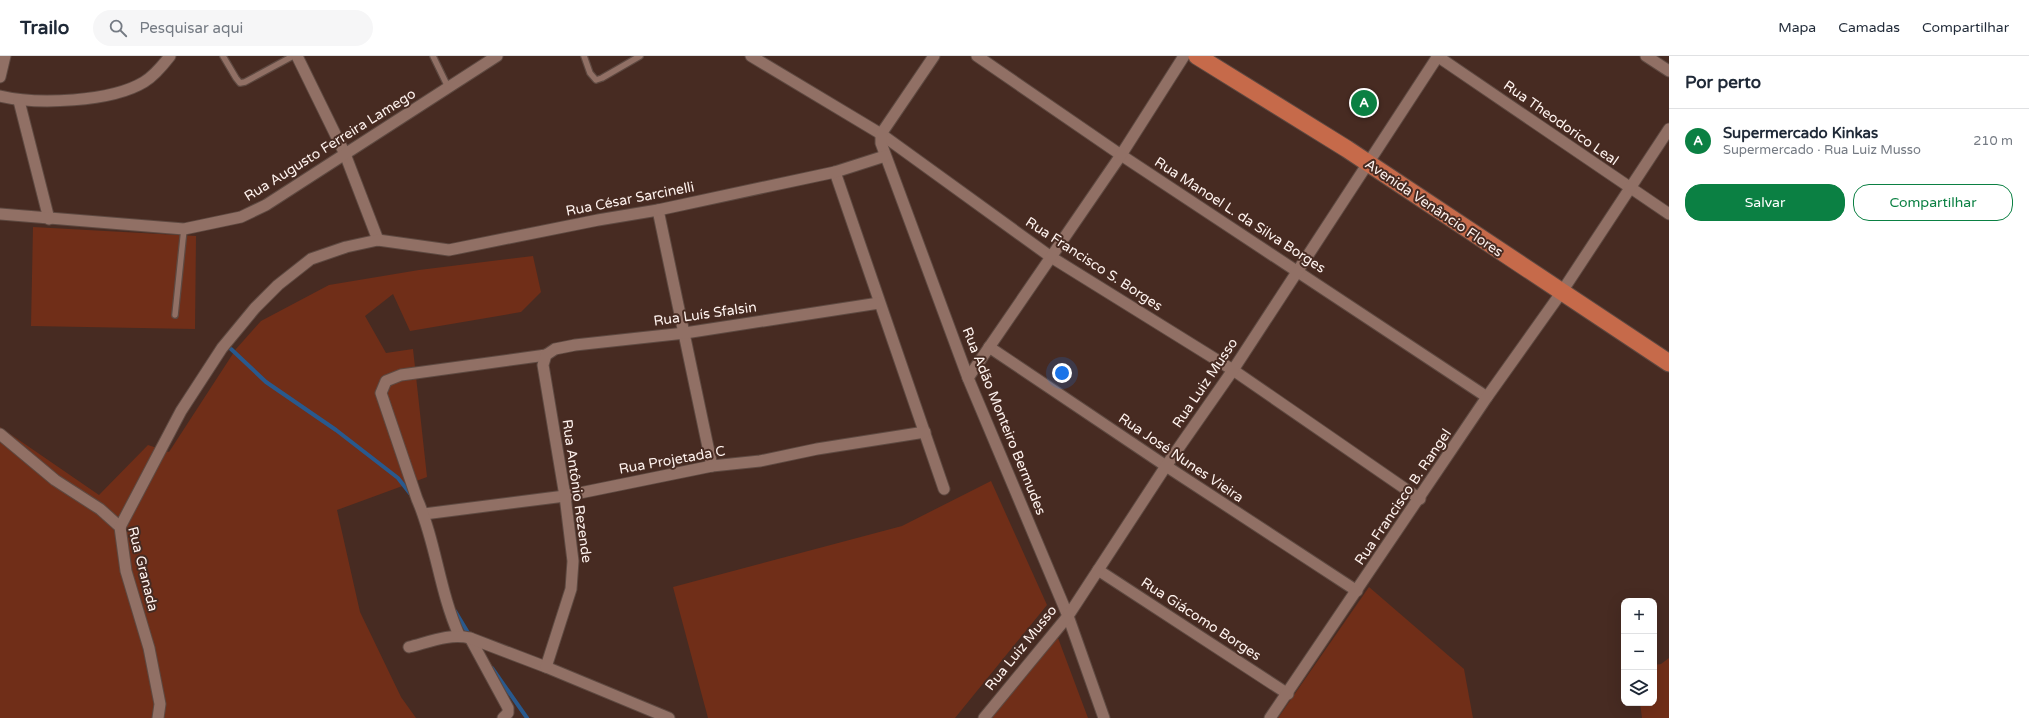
<!DOCTYPE html>
<html lang="pt">
<head>
<meta charset="utf-8">
<style>
	:root { --surface:#fff; --page:#f6f6f7; --text:#1f2937; --muted:#747a83; --line:#e0e1e3; --accent:#0b8043 }
	body { margin:0; font-family:"Varela Round",sans-serif; background:var(--page); color:var(--text) }
	.controls { position:absolute; right:12px; bottom:12px; display:grid; overflow:hidden; border-radius:8px; box-shadow:0 4px 16px #0002 }
	.controls button { width:36px; height:36px; display:grid; place-items:center; padding:0; border:0; border-bottom:1px solid var(--line); background:var(--surface); color:var(--text); font:20px sans-serif }
	.you { position:absolute; left:1062px; top:317px; width:14px; height:14px; margin:-10px; border:3px solid #fff; border-radius:50%; background:#1a73e8; box-shadow:0 0 0 6px #1a73e833 }
	.badge { display:grid; place-items:center; width:26px; height:26px; border-radius:50%; background:var(--accent); color:#fff; font-size:13px; font-weight:700 }
	.pin { position:absolute; translate:-50% -50%; border:2px solid #fff; box-shadow:0 1px 4px #0006 }
	.list { margin:0; padding:0; list-style:none }
	h2 { display:flex; justify-content:space-between; align-items:center; height:52px; margin:0; padding:0 16px; font-size:17px }
	h2 small { font-size:13px; font-weight:400; color:var(--muted) }
	.list li { display:grid; grid-template-columns:26px 1fr auto; gap:12px; align-items:center; box-sizing:border-box; height:64px; padding:0 16px; border-top:1px solid var(--line) }
	.list b { display:block; font-size:15px; white-space:nowrap }
	.list p { margin:0; font-size:13px; white-space:nowrap; color:var(--muted) }
	.list em { font-size:13px; font-style:normal; color:var(--muted) }
	.actions { display:flex; gap:8px; padding:12px 16px }
	.actions a { flex:1; padding:9px 0; border:1px solid var(--accent); border-radius:16px; text-align:center; font-size:14px; color:var(--accent) }
	.actions .main { background:var(--accent); color:#fff }
	.icon { flex:none; width:22px; height:22px; fill:none; stroke:currentColor; stroke-width:2; stroke-linecap:round; stroke-linejoin:round }
	.map { position:relative; flex:none; width:1669px; height:662px; overflow:hidden }
	header { display:flex; align-items:center; gap:24px; box-sizing:border-box; height:56px; padding:0 20px; background:var(--surface); border-bottom:1px solid var(--line) }
	header strong { font-size:19px }
	nav { display:flex; gap:22px; margin-inline-start:auto; font-size:14px }
	.search { width:280px; height:36px; background:var(--page); display:flex; align-items:center; gap:10px; box-sizing:border-box; padding:0 14px; border-radius:22px; color:var(--muted); font-size:15px }
	main { display:flex }
	aside { flex:1; background:var(--surface) }
	.map>svg:first-child { display:block }
	.green { fill:#702e18 }
	.lines { fill:none; stroke-linecap:round; stroke-linejoin:round }
	.stream { stroke:#29598d; stroke-width:4 }
	.lane-casing { stroke:#5e4941; stroke-width:8 }
	.street-casing { stroke:#5e4941; stroke-width:13 }
	.primary-casing { stroke:#5e4941; stroke-width:19 }
	.lane { stroke:#917065; stroke-width:5.5 }
	.street { stroke:#917065; stroke-width:11 }
	.primary { stroke:#c66a4a; stroke-width:17 }
	.labels { text-anchor:middle; dominant-baseline:central; stroke-width:4; stroke-linejoin:round; paint-order:stroke }
	.street-label { font-size:14px; fill:#fef2ee; stroke:#472b22 }
</style>
</head>
<body>
<header>
<strong>Trailo</strong>
<div class="search"><svg class="icon" aria-label="search" viewBox="0 0 24 24"><circle cx="10" cy="10" r="6"/><path d="M15 15l6 6"/></svg>Pesquisar aqui</div>
<nav><a>Mapa</a><a>Camadas</a><a>Compartilhar</a></nav>
</header>
<main>
<div class="map">
<svg width="1669" height="662" viewBox="0 0 1669 662">
	<rect width="100%" height="100%" fill="#472b22"/>
	<g class="green">
		<polygon points="33,171 196,180 195,273 31,270"/>
		<polygon points="533,200 541,236 521,256 410,275 393,238 365,260 386,297 413,293 427,421 337,454 360,556 401,641 416,662 0,662 0,371 99,439 148,389 169,396 236,293 261,265 329,229 419,214"/>
		<polygon points="991,425 1047,549 955,662 708,662 673,531 902,470"/>
		<polygon points="1369,531 1464,613 1473,662 1278,662"/>
		<polygon points="1055,574 1088,662 985,662"/>
		<polygon points="1669,602 1669,662 1642,662 1640,647 1654,647 1654,609 1661,608"/>
	</g>
	<g class="lines">
		<g class="stream">
			<polyline points="231,293 266,326 336,374 398,422 412,440"/>
			<polyline points="455,555 470,580"/>
			<polyline points="492,612 527,662"/>
		</g>
		<defs>
			<g id="lane">
				<polyline points="223,0 236,22 240,27 245,26 293,0"/>
				<polyline points="433,0 448,31"/>
				<polyline points="584,0 590,17 596,24 602,22 640,0"/>
				<polyline points="175,259 184,173"/>
			</g>
			<g id="street">
				<polyline points="297,0 345,98 378,184"/>
				<polyline points="751,0 881,78 1051,201 1233,314 1420,443"/>
				<polyline points="934,0 881,78 881,87 968,322 1068,560 1104,662"/>
				<polyline points="977,0 1121,99 1487,341"/>
				<polyline points="1437,0 1669,158"/>
				<polyline points="1646,0 1669,15"/>
				<polyline points="0,21 5,0"/>
				<path d="M0 40C37 49 111 46 144 26 154 20 163 9 170 0"/>
				<polyline points="19,45 49,163"/>
				<polyline points="835,116 944,433"/>
				<polyline points="658,154 712,410"/>
				<polyline points="0,158 184,173 241,161 266,149 497,0"/>
				<polyline points="989,291 1166,410 1357,535"/>
				<polyline points="968,322 1121,99 1184,0"/>
				<polyline points="0,378 55,424 100,453 120,471 126,515 149,592 160,648 158,662"/>
				<polyline points="424,458 565,440 712,410 760,405 817,393 925,376"/>
				<polyline points="120,471 181,355 222,292 255,252 278,229 311,203 346,191 378,184 449,194 598,164 658,154 835,116 885,100"/>
				<polyline points="1098,514 1288,638"/>
				<path d="M459 579C439 534 436 486 417 443L381 337 386 325 401 319 546 299"/>
				<polyline points="470,582 508,652 508,657 503,662"/>
				<path d="M409 591C429 586 450 577 470 582L546 611 669 662"/>
				<polyline points="546,611 571,533 573,505 565,440 543,309 546,299 555,293 575,289 685,277 879,247"/>
				<polyline points="984,662 1068,560 1166,410 1233,314 1438,0"/>
				<polyline points="1270,662 1487,341 1561,237 1669,73"/>
			</g>
			<polyline id="primary" points="1197,0 1347,93 1669,307"/>
		</defs>
		<use href="#lane" class="lane-casing"/>
		<use href="#street" class="street-casing"/>
		<use href="#primary" class="primary-casing"/>
		<use href="#lane" class="lane"/>
		<use href="#street" class="street"/>
		<use href="#primary" class="primary"/>
	</g>
	<g class="labels">
		<g class="street-label">
			<text transform="translate(1561 67) rotate(35)">Rua Theodorico Leal</text>
			<text transform="translate(330 89) rotate(-32)">Rua Augusto Ferreira Lamego</text>
			<text transform="translate(630 143) rotate(-11)">Rua César Sarcinelli</text>
			<text transform="translate(1434 152) rotate(34)">Avenida Venâncio Flores</text>
			<text transform="translate(1240 159) rotate(33)">Rua Manoel L. da Silva Borges</text>
			<text transform="translate(1094 208) rotate(33)">Rua Francisco S. Borges</text>
			<text transform="translate(705 258) rotate(-8)">Rua Luís Sfalsin</text>
			<text transform="translate(1205 327) rotate(-56)">Rua Luiz Musso</text>
			<text transform="translate(1004 365) rotate(68)">Rua Adão Monteiro Bermudes</text>
			<text transform="translate(1181 402) rotate(34)">Rua José Nunes Vieira</text>
			<text transform="translate(672 404) rotate(-10)">Rua Projetada C</text>
			<text transform="translate(577 435) rotate(82)">Rua Antônio Rezende</text>
			<text transform="translate(1403 441) rotate(-56)">Rua Francisco B. Rangel</text>
			<text transform="translate(143 513) rotate(76)">Rua Granada</text>
			<text transform="translate(1201 563) rotate(33)">Rua Giácomo Borges</text>
			<text transform="translate(1021 592) rotate(-51)">Rua Luiz Musso</text>
		</g>
	</g>
</svg>
<div class="controls">
<button>+</button>
<button>−</button>
<button><svg class="icon" aria-label="layers" viewBox="0 0 24 24"><path d="M12 4l9 5-9 5-9-5zM3 14l9 5 9-5"/></svg></button>
</div>
<div class="you"></div>
<div class="pin badge" style="left:1364px;top:47px">A</div>
</div>
<aside>
<h2>Por perto<small></small></h2>
<ul class="list">
<li><span class="badge">A</span><div><b>Supermercado Kinkas</b><p>Supermercado · Rua Luiz Musso</p></div><em>210 m</em></li>
</ul>
<div class="actions"><a class="main">Salvar</a><a>Compartilhar</a></div>
</aside>
</main>
</body>
</html>
